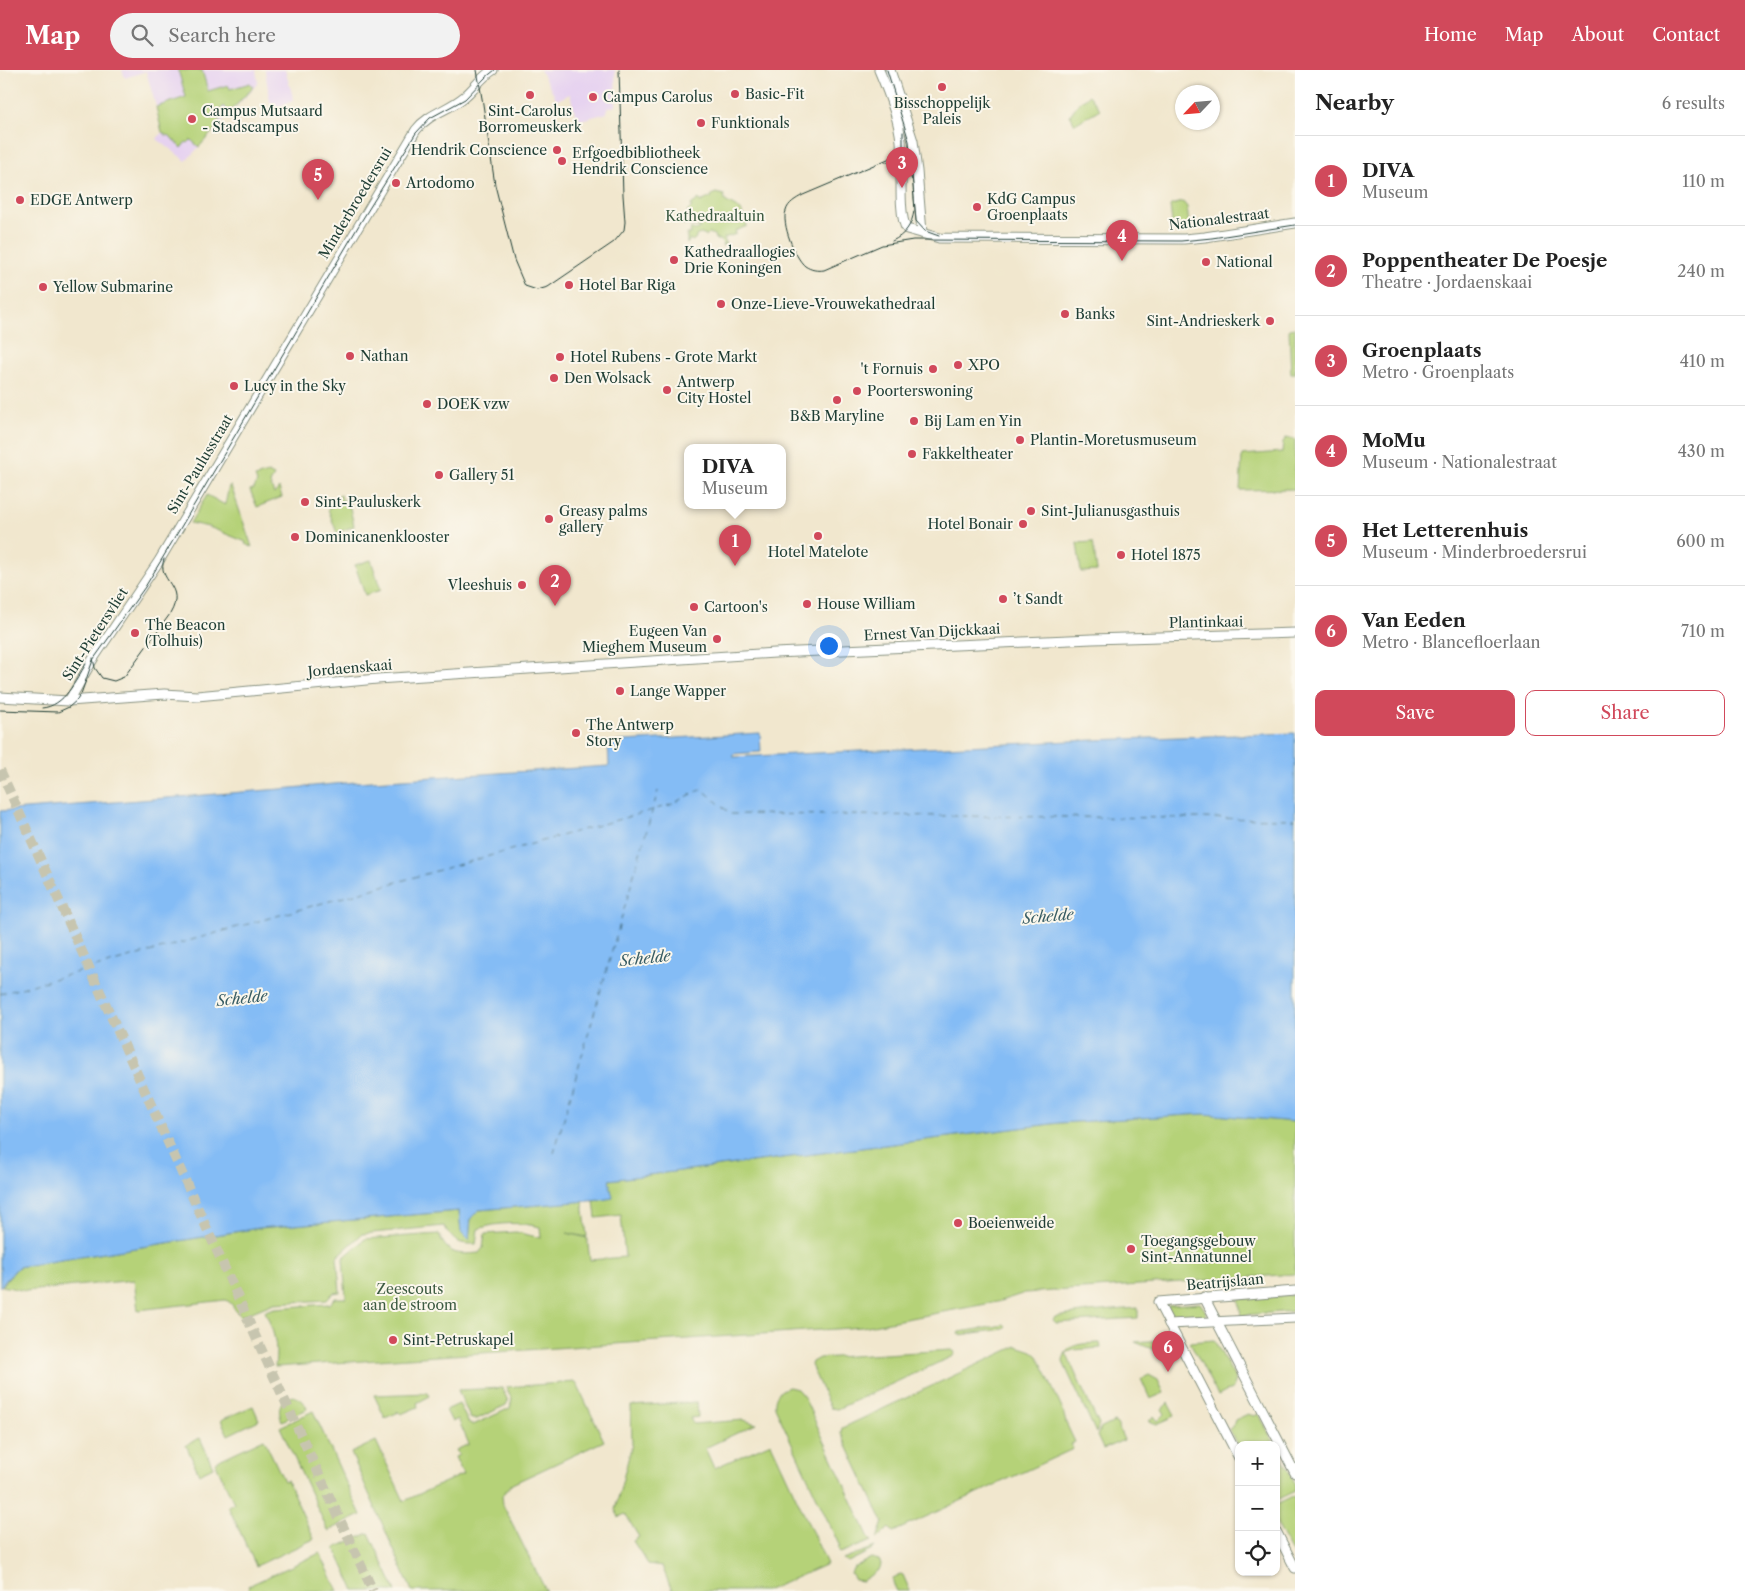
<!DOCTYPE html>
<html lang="en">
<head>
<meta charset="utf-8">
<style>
	:root { --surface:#fff; --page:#f2f2f2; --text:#222; --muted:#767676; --line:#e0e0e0; --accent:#d1495b }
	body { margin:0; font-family:"Libre Caslon Text",serif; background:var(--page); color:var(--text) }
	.controls { position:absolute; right:15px; bottom:15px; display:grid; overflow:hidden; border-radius:10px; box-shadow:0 1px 4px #0004 }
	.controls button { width:45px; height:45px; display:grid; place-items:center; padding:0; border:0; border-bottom:1px solid var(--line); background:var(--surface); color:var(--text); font:25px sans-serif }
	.compass { position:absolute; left:1175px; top:15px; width:45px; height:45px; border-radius:50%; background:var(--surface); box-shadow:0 1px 4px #0004; rotate:244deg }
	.you { position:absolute; left:828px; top:575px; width:18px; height:18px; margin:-12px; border:4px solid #fff; border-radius:50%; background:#1a73e8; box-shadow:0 0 0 8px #1a73e833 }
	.badge { display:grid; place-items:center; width:32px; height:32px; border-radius:50%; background:var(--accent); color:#fff; font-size:16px; font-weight:700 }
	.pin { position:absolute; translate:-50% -41px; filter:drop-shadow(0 1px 2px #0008) }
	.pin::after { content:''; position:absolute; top:26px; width:18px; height:15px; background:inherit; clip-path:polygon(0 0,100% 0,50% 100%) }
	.popup { position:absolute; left:684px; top:374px; width:102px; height:65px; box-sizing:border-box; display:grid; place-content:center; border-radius:10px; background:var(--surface); filter:drop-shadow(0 1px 4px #0005); font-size:16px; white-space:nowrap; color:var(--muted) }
	.popup b { font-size:19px; color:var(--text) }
	.popup::after { content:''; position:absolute; left:50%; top:100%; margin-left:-10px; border:10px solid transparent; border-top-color:var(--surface) }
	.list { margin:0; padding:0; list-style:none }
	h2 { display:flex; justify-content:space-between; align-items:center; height:65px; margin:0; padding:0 20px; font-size:21px }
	h2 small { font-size:16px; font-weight:400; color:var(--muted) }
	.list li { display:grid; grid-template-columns:32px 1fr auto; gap:15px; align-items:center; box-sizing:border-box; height:90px; padding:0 20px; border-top:1px solid var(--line) }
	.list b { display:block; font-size:19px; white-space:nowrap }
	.list p { margin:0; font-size:16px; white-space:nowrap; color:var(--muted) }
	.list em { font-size:16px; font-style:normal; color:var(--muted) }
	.actions { display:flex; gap:10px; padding:15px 20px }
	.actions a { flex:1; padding:11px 0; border:1px solid var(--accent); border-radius:10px; text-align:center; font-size:18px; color:var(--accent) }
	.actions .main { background:var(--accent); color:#fff }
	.icon { flex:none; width:28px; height:28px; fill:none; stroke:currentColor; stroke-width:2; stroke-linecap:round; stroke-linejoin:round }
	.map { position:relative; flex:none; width:1295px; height:1521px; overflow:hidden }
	header { display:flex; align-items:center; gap:30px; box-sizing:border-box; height:70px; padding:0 25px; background:var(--accent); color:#fff }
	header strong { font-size:24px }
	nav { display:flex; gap:28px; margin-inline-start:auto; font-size:18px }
	.search { width:350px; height:45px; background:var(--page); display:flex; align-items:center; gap:12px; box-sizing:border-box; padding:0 18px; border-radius:28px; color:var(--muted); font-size:19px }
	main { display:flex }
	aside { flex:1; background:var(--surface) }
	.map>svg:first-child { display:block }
	.built { fill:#e6d2f0 }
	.green { fill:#b5d278; stroke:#6a8856 }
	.water { fill:#84bcf5; stroke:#527c94 }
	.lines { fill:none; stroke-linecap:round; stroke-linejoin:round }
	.ferry { stroke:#385d64; stroke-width:1; stroke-dasharray:6 5; stroke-linecap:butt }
	.major-tunnel { stroke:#c7c5af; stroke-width:10; stroke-dasharray:10 5; stroke-linecap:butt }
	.minor-casing { stroke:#889281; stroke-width:11 }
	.minor { stroke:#fff; stroke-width:9 }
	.tram { stroke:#1f3d34; stroke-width:1 }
	.poi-dot { fill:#d1495b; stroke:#fbf7ec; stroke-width:2 }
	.labels { text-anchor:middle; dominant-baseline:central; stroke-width:4; stroke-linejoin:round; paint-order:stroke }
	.poi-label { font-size:14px; fill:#1f3d34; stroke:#fbf7ec; text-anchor:start }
	.street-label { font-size:14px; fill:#1f3d34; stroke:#fbf7ec }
	.park-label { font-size:14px; fill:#3d5b42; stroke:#fbf7ec }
	.water-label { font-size:15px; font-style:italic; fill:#385d64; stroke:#fbf7ec }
</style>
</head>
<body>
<header>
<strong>Map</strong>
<div class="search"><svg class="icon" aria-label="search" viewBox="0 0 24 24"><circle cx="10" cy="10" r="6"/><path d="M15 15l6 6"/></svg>Search here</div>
<nav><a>Home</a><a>Map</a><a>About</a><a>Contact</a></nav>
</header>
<main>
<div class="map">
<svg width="1295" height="1521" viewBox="0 0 1295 1521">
	<rect width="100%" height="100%" fill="#fbf7ec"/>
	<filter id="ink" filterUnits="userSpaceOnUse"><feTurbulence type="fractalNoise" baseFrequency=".02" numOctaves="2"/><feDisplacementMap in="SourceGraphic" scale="10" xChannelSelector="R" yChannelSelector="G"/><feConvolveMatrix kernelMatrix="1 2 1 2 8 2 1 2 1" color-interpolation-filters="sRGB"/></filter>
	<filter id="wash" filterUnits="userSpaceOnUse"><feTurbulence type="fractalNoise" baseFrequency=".0096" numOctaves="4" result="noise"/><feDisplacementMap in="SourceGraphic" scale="20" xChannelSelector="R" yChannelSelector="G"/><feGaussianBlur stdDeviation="1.12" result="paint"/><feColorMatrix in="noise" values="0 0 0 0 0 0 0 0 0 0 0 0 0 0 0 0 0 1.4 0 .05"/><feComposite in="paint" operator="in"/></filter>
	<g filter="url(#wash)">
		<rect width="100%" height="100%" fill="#f1e7ce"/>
		<g class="built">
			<polygon points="122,0 256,0 258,13 186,91 157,69 163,61 146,1 125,8"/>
			<polygon points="265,0 285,0 294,30 277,38 270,32"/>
			<polygon points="540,0 615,0 616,36 607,38 607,43 577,51 570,24 557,30"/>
		</g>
		<g class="green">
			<polygon points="178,0 202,0 208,21 228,15 230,19 250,13 253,17 230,42 224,36 215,46 221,52 199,77 191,70 188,73 186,72 181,78 169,65 167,66 162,62 156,37 186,27"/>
			<polygon points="1089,25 1100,39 1075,54 1070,45 1077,35"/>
			<polygon points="716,123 724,125 725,131 741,140 747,156 735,161 736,164 724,168 726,174 722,176 723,173 720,170 716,170 717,168 715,169 714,165 709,163 706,166 701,164 697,165 695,169 692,171 690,169 687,174 687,164 690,164 691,158 694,160 699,159 700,157 682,154 683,148 688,151 692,147 687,142 692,137 691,135 699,129 700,132 712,127 711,125"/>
			<polygon points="1183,132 1187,137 1189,154 1187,156 1175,156 1172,152 1170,136 1171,135"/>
			<polygon points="1295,258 1295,304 1291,304 1289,259"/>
			<polygon points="1286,368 1295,370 1295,419 1240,420 1242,385 1282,382 1283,372"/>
			<polygon points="268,403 274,406 270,413 274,424 279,418 282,427 257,437 250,420 254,419 257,412 255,407"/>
			<polygon points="229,416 231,416 252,477 245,474 246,472 209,457 190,453 207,425 225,435"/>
			<polygon points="341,425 342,431 348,429 354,456 337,463 328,439 333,435 332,430"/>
			<polygon points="1093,472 1097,501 1081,502 1077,473"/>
			<polygon points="371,490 381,520 365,525 355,495"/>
			<path d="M1204 1044 1295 1052V1204L1025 1223 997 1232 862 1257 835 1259 275 1297C278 1273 274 1263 265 1241L275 1238 329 1234 335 1228H346L343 1188 365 1169 439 1164C447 1185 458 1185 479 1183L483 1178 485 1164 516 1162 541 1168 540 1157C520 1152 498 1152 478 1159L476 1174C457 1174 454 1172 444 1156L362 1164 337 1187 340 1222 333 1223 327 1230 274 1233 242 1246C234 1243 234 1232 225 1230L138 1240 134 1210 26 1221 2 1216 18 1197 259 1158 459 1141 461 1162 469 1170 471 1148 479 1140 583 1131 587 1167 567 1163 587 1168 590 1190 625 1187 621 1145 596 1148 594 1131 601 1130 609 1110 1059 1053Z"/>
			<polygon points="1295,1225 1295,1241 1244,1245 1244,1247 1241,1247 1239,1229"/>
			<path d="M1200 1233 1207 1243 1205 1248 1174 1250C1170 1248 1166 1241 1169 1235Z"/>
			<polygon points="1138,1238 1138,1248 1056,1253 1053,1250 1055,1247 1089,1242"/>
			<polygon points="1004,1255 1006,1257 1004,1259 960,1265 959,1264 960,1262"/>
			<polygon points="1164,1270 1170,1282 1163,1280 1162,1283 1135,1272"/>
			<polygon points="1214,1270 1236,1310 1233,1318 1218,1326 1190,1272"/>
			<path d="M1100 1273 1101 1278 1073 1280 1066 1283 1099 1355 1096 1363 1063 1292C1065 1272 1084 1274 1100 1273Z"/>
			<polygon points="1017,1276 1032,1281 1038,1286 1063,1341 1066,1353 1075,1372 1071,1374 1073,1379 893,1462 889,1458 877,1469 883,1452 841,1363 842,1358"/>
			<polygon points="951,1280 955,1282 953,1286 837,1339 830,1338 811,1295 812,1292 819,1288"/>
			<polygon points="1149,1305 1158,1310 1164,1323 1150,1329 1141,1309"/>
			<polygon points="576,1312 604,1371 512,1414 502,1425 503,1435 546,1521 412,1521 351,1383 376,1371 404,1431 463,1404 455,1387 459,1385 456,1380 469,1374 458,1349 452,1352 446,1340 459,1334 468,1352 473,1355 510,1338 512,1329 506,1317"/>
			<path d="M789 1317 797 1319 804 1327 870 1470 872 1471 840 1483 838 1478 840 1477 775 1337C774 1327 778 1320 789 1317Z"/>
			<polygon points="502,1318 508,1331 506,1335 477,1349 472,1349 470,1348 458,1320"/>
			<polygon points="428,1323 430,1326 417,1333 418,1337 401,1344 399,1342 385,1348 374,1325"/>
			<path d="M293 1326C301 1328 304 1331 307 1339L282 1351C277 1339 279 1330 293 1326Z"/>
			<polygon points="697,1332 698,1347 690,1348 693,1354 744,1350 756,1354 705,1378 714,1398 771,1373 827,1494 766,1521 672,1521 662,1496 648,1494 633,1471 639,1467 625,1444 619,1447 615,1440 632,1374 631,1336"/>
			<polygon points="1168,1333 1175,1346 1157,1354 1149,1351 1154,1346 1158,1351 1165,1344 1162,1339"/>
			<polygon points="253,1336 259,1350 228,1365 221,1350"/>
			<polygon points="313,1341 361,1445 328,1461 280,1357"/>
			<polygon points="1248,1344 1254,1346 1259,1344 1275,1375 1239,1375 1239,1379 1229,1359 1233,1357 1235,1350"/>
			<polygon points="1114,1352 1117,1354 1124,1370 1103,1379 1097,1366 1100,1359"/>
			<polygon points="200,1368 213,1397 199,1404 186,1375"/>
			<polygon points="264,1369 284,1411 287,1410 314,1469 256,1496 228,1436 234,1433 215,1392"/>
			<polygon points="1276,1377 1295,1413 1295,1421 1276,1430"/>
			<polygon points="1295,1426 1295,1488 1276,1452 1276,1435"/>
			<polygon points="369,1463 396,1521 355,1521 335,1478"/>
			<path d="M875 1477 872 1480 848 1492 844 1490 843 1489C854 1484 864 1482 875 1477Z"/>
			<polygon points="320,1483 338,1521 250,1521 248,1516"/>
			<polygon points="871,1488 879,1490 881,1494 880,1499 862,1511 855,1510 851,1504 853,1498"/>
			<polygon points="901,1504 903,1505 910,1521 897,1521 893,1513 893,1508"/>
		</g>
		<polygon class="water" points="760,663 761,682 733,684 733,687 1093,670 1295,663 1295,1052 1204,1044 1059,1053 609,1110 613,1128 601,1130 479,1140 471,1148 469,1170 461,1162 459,1141 259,1158 18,1197 0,1217 0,741 281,719 356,712 609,696 608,672"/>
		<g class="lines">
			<g class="ferry">
				<polyline points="0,924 670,735 702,719 731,744 1295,749"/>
				<polyline points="554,1083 658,721"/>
			</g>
		</g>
	</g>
	<g filter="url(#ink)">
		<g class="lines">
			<polyline class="major-tunnel" points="0,700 268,1294 373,1521"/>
			<defs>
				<g id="minor">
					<path d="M879 0C888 21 899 49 901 71 903 90 897 146 907 159L939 168 1184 169 1205 167 1295 153"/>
					<polyline points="890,0 913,71 917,101 922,163"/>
					<polyline points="0,627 69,631 164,624 197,626 377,609 775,583 1092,569 1295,563"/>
					<path d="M69 631 93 589 159 491 416 60C429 43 449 40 464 27 474 19 481 7 493 0"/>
					<polyline points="1204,1227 1295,1403"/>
					<polyline points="1169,1254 1295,1248"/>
					<polyline points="1239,1388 1158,1232 1295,1221"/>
					<polyline points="1276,1461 1295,1498"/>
				</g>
			</defs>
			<use href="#minor" class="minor-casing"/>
			<use href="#minor" class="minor"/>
			<g class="tram">
				<polyline points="477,0 483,34 495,115 514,190 525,216 537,220 548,217 614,172 624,160 625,152 623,125 619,0"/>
				<polyline points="887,0 909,71 916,151 925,161 939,166"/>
				<path d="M903 62V76L895 86 803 125C796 129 788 133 786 141 781 153 795 188 805 196 811 200 817 201 824 200L882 175 913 170 1181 171 1212 168 1295 155"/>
				<path d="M885 92C898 92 907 97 912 110"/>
				<path d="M892 171C905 165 912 155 914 141"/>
				<path d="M93 588 95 598 102 608 114 611 124 607 170 544C187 515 156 512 164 489"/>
				<path d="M42 638C65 636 75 611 86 594"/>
				<polyline points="0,640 58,642 69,637 77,630 81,624 93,590 145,517 168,479 362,150 416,63 430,48 465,29 485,8 495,0"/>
			</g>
		</g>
	</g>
	<g class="poi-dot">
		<circle cx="942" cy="17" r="5"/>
		<circle cx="735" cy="24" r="5"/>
		<circle cx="530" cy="25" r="5"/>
		<circle cx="593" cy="27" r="5"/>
		<circle cx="192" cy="49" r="5"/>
		<circle cx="701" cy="53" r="5"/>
		<circle cx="557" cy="80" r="5"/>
		<circle cx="562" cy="91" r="5"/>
		<circle cx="396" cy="113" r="5"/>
		<circle cx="20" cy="130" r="5"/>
		<circle cx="977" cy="137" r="5"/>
		<circle cx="674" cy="190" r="5"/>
		<circle cx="1206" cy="192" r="5"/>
		<circle cx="569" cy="215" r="5"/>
		<circle cx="43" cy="217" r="5"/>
		<circle cx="721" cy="234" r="5"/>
		<circle cx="1065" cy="244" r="5"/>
		<circle cx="1270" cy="251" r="5"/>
		<circle cx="350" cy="286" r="5"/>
		<circle cx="560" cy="287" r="5"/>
		<circle cx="958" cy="295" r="5"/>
		<circle cx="933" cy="299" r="5"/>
		<circle cx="554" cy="308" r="5"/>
		<circle cx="234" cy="316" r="5"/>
		<circle cx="667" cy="320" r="5"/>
		<circle cx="857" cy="321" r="5"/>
		<circle cx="837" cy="330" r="5"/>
		<circle cx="427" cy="334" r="5"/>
		<circle cx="914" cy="351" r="5"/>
		<circle cx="1020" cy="370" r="5"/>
		<circle cx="912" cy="384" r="5"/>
		<circle cx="439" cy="405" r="5"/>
		<circle cx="305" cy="432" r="5"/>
		<circle cx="1031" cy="441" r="5"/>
		<circle cx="549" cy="449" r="5"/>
		<circle cx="1023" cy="454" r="5"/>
		<circle cx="818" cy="466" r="5"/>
		<circle cx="295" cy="467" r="5"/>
		<circle cx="1121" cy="485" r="5"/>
		<circle cx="522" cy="515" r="5"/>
		<circle cx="1003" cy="529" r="5"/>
		<circle cx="807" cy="534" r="5"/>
		<circle cx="694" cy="537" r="5"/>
		<circle cx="135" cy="563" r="5"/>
		<circle cx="717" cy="569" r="5"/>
		<circle cx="620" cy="621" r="5"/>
		<circle cx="576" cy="663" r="5"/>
		<circle cx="958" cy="1153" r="5"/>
		<circle cx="1131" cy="1179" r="5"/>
		<circle cx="393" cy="1270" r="5"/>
	</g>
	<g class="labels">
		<g class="poi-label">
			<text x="745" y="24">Basic-Fit</text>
			<text x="603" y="27">Campus Carolus</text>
			<text x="942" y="33" text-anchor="middle">Bisschoppelijk<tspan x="942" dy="16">Paleis</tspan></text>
			<text x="202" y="41">Campus Mutsaard<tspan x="202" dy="16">- Stadscampus</tspan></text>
			<text x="530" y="41" text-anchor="middle">Sint-Carolus<tspan x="530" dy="16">Borromeuskerk</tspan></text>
			<text x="711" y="53">Funktionals</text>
			<text x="547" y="80" text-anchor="end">Hendrik Conscience</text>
			<text x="572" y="83">Erfgoedbibliotheek<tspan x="572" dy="16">Hendrik Conscience</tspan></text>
			<text x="406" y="113">Artodomo</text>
			<text x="987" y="129">KdG Campus<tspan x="987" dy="16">Groenplaats</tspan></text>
			<text x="30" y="130">EDGE Antwerp</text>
			<text x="684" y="182">Kathedraallogies<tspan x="684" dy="16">Drie Koningen</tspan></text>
			<text x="1216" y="192">National</text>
			<text x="579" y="215">Hotel Bar Riga</text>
			<text x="53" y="217">Yellow Submarine</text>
			<text x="731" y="234">Onze-Lieve-Vrouwekathedraal</text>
			<text x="1075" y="244">Banks</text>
			<text x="1260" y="251" text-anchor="end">Sint-Andrieskerk</text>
			<text x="360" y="286">Nathan</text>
			<text x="570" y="287">Hotel Rubens - Grote Markt</text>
			<text x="968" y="295">XPO</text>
			<text x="923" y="299" text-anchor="end">'t Fornuis</text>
			<text x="564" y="308">Den Wolsack</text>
			<text x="677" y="312">Antwerp<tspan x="677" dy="16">City Hostel</tspan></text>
			<text x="244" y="316">Lucy in the Sky</text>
			<text x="867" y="321">Poorterswoning</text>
			<text x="437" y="334">DOEK vzw</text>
			<text x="837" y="346" text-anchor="middle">B&amp;B Maryline</text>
			<text x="924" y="351">Bij Lam en Yin</text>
			<text x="1030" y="370">Plantin-Moretusmuseum</text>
			<text x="922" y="384">Fakkeltheater</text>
			<text x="449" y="405">Gallery 51</text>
			<text x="315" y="432">Sint-Pauluskerk</text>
			<text x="559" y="441">Greasy palms<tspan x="559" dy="16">gallery</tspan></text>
			<text x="1041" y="441">Sint-Julianusgasthuis</text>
			<text x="1013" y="454" text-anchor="end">Hotel Bonair</text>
			<text x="305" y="467">Dominicanenklooster</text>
			<text x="818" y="482" text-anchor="middle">Hotel Matelote</text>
			<text x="1131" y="485">Hotel 1875</text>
			<text x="512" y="515" text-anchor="end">Vleeshuis</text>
			<text x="1013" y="529">’t Sandt</text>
			<text x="817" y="534">House William</text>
			<text x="704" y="537">Cartoon's</text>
			<text x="145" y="555">The Beacon<tspan x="145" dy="16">(Tolhuis)</tspan></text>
			<text x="707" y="561" text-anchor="end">Eugeen Van<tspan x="707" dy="16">Mieghem Museum</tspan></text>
			<text x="630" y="621">Lange Wapper</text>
			<text x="586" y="655">The Antwerp<tspan x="586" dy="16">Story</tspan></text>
			<text x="968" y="1153">Boeienweide</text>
			<text x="1141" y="1171">Toegangsgebouw<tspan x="1141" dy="16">Sint-Annatunnel</tspan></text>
			<text x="403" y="1270">Sint-Petruskapel</text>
		</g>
		<g class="street-label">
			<text transform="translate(355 133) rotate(-59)">Minderbroedersrui</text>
			<text transform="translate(1219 149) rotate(-7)">Nationalestraat</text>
			<text transform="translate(200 394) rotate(-59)">Sint-Paulusstraat</text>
			<text transform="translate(1206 552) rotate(-1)">Plantinkaai</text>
			<text transform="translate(932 562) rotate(-3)">Ernest Van Dijckkaai</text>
			<text transform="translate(95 564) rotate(-57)">Sint-Pietersvliet</text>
			<text transform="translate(350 598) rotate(-5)">Jordaenskaai</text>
			<text transform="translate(1225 1212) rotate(-5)">Beatrijslaan</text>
		</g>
		<g class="park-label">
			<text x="715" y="146">Kathedraaltuin</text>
			<text x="410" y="1219">Zeescouts<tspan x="410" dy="16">aan de stroom</tspan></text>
		</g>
		<g class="water-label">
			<text transform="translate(1048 846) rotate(-5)">Schelde</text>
			<text transform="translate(645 888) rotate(-6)">Schelde</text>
			<text transform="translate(242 928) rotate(-6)">Schelde</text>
		</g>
	</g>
</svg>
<div class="controls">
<button>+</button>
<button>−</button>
<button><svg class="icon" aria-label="locate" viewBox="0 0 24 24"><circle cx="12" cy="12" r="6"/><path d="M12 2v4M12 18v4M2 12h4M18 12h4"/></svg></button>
</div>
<svg class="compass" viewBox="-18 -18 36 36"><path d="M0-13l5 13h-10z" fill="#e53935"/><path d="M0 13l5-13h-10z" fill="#767676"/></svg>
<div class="you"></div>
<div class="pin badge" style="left:735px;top:496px">1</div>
<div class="popup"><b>DIVA</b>Museum</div>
<div class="pin badge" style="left:555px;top:536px">2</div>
<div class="pin badge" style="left:902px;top:118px">3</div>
<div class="pin badge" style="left:1122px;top:191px">4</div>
<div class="pin badge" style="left:318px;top:130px">5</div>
<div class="pin badge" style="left:1168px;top:1302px">6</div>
</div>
<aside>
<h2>Nearby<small>6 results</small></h2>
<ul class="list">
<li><span class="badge">1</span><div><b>DIVA</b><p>Museum</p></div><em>110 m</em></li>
<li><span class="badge">2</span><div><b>Poppentheater De Poesje</b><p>Theatre · Jordaenskaai</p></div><em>240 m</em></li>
<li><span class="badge">3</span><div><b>Groenplaats</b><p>Metro · Groenplaats</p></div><em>410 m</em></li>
<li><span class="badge">4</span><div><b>MoMu</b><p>Museum · Nationalestraat</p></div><em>430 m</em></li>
<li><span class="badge">5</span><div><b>Het Letterenhuis</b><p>Museum · Minderbroedersrui</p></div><em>600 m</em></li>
<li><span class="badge">6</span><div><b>Van Eeden</b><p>Metro · Blancefloerlaan</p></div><em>710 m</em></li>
</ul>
<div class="actions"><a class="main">Save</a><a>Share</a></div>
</aside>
</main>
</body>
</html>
